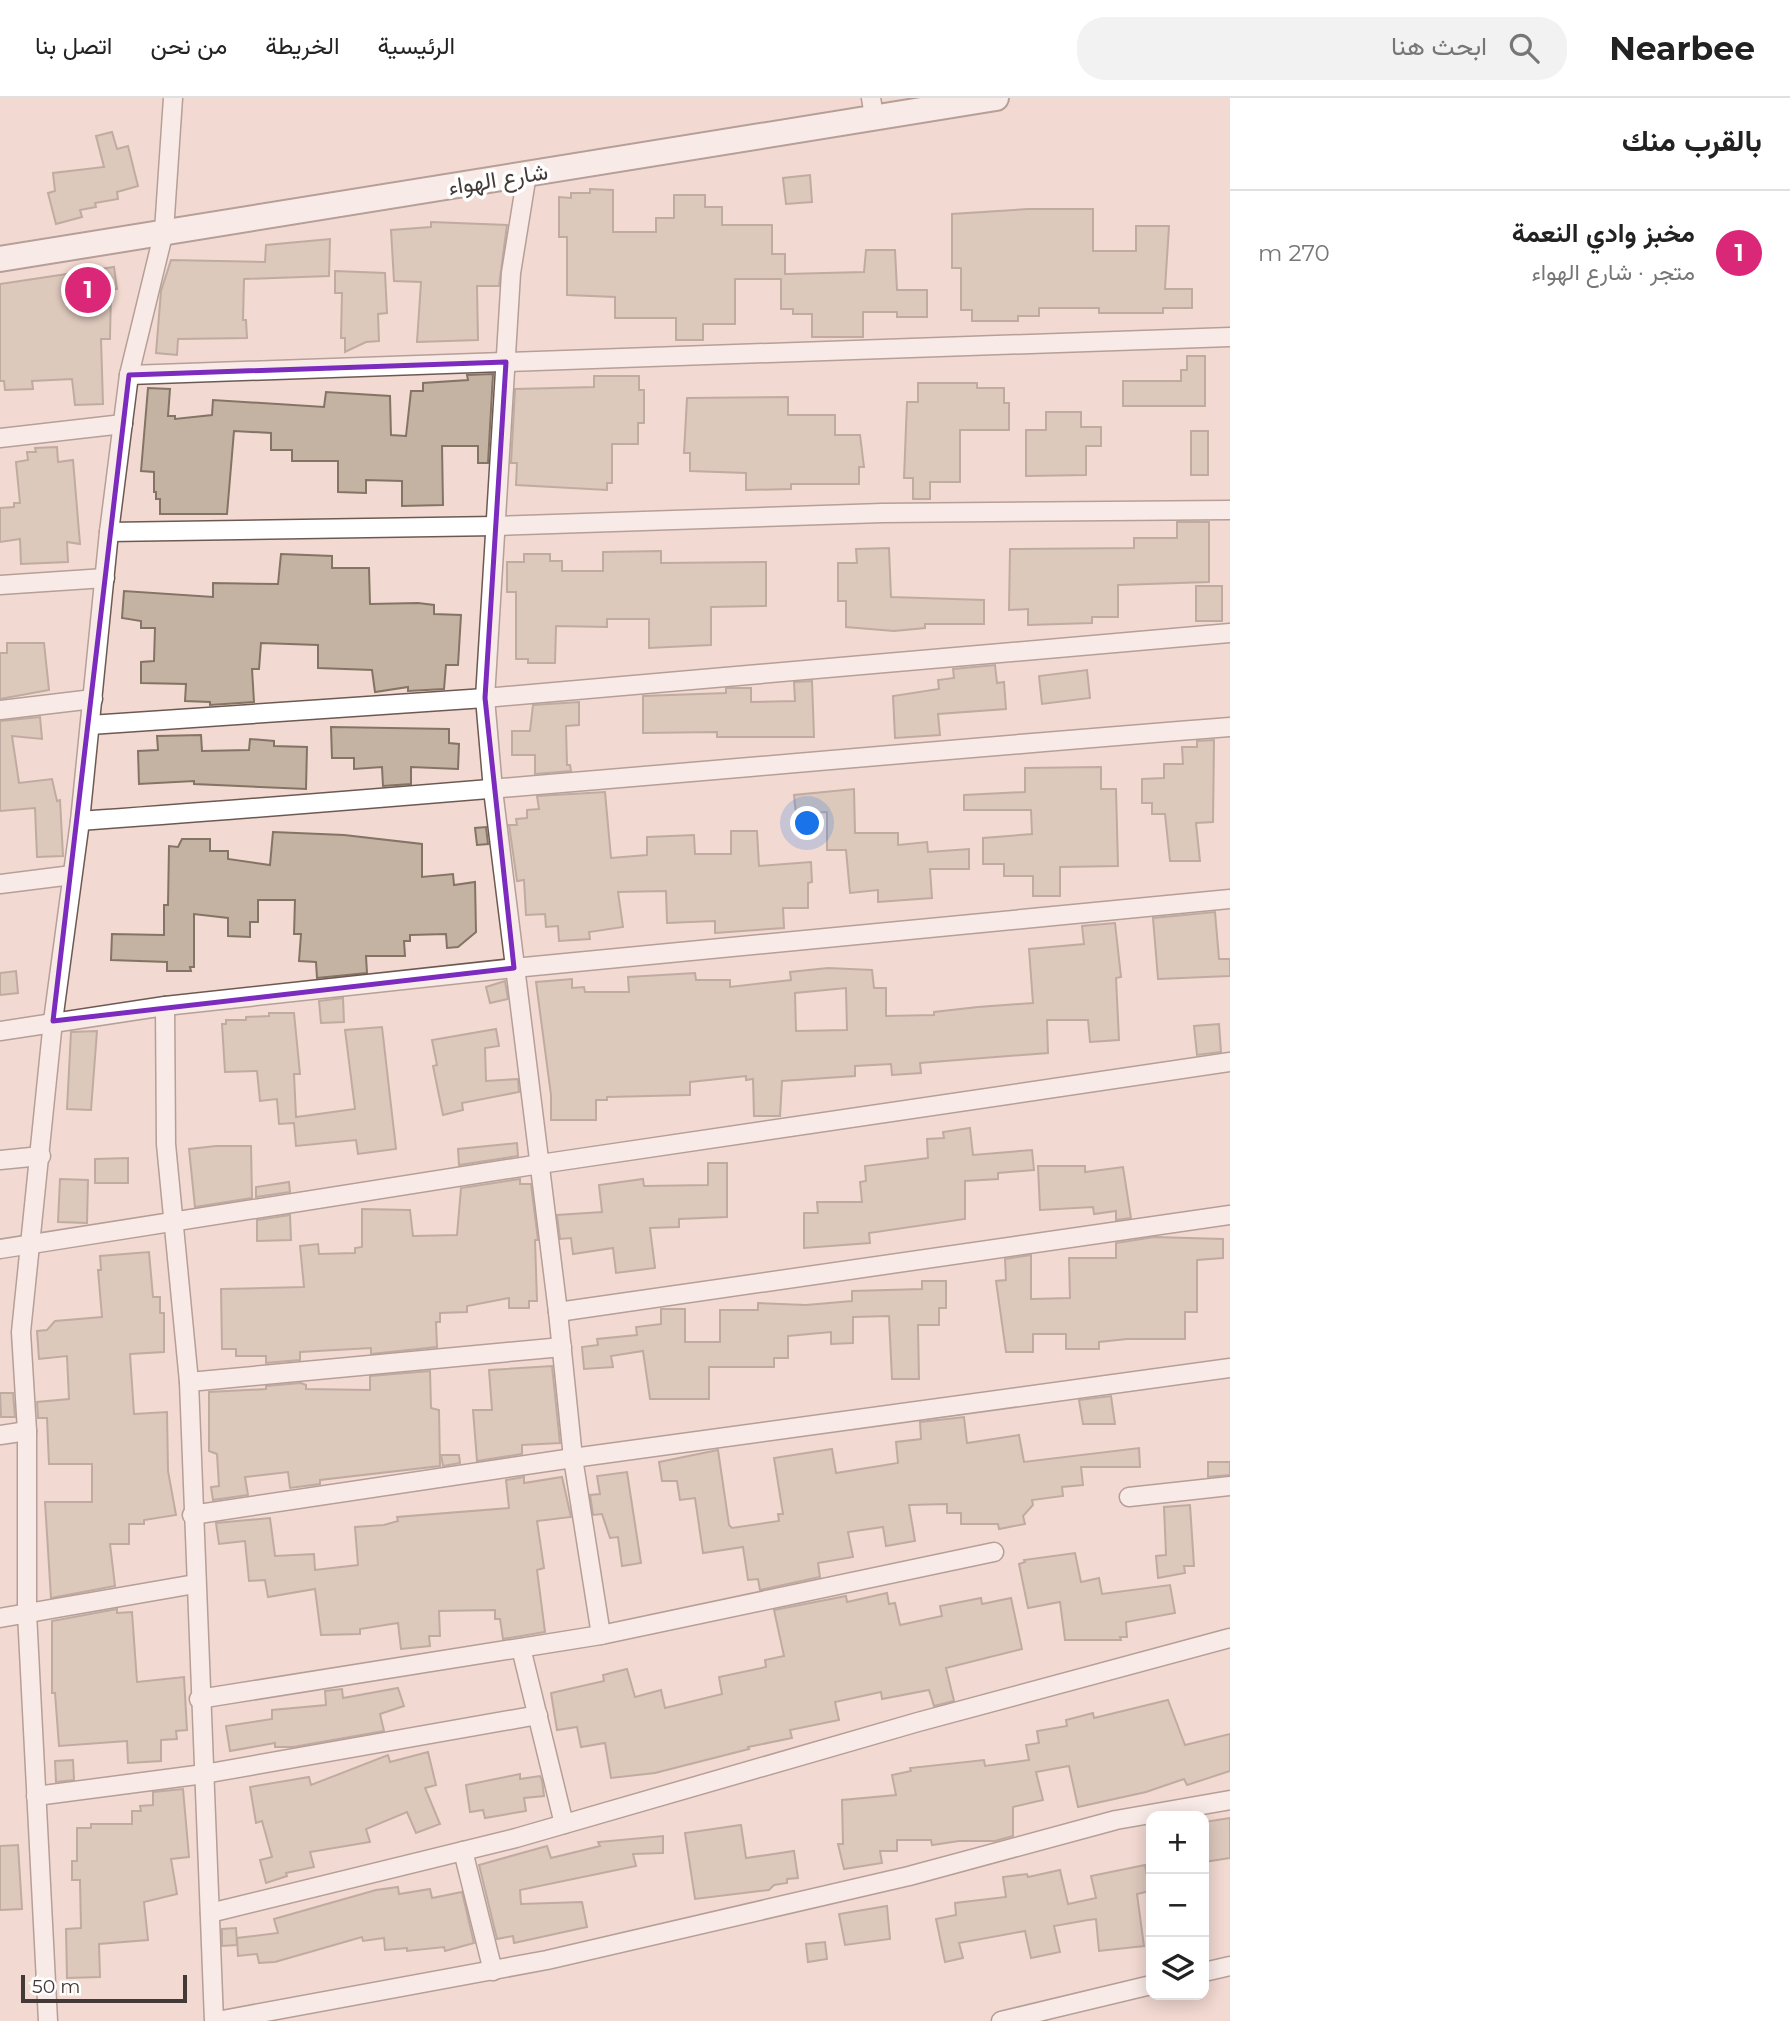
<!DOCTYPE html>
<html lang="ar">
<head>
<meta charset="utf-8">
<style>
	:root { --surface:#fff; --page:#f2f2f2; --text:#222; --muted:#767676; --line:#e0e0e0; --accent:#db2777 }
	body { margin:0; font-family:Montserrat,Vazirmatn,sans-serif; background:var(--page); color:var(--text); direction:rtl }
	.controls { position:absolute; right:21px; bottom:21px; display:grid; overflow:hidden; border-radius:14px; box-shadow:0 4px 18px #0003 }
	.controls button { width:63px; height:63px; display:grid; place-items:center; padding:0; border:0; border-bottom:2px solid var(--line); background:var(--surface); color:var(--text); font:35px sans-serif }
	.scale { position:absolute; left:21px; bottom:18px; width:166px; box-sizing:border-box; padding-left:7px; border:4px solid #433936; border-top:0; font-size:19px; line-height:24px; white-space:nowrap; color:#433936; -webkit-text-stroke:5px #fff; paint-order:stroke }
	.you { position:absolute; left:808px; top:726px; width:24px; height:24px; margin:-18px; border:5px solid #fff; border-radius:50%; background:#1a73e8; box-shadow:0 0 0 10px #1a73e833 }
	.badge { display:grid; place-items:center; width:46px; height:46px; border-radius:50%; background:var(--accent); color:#fff; font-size:23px; font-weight:700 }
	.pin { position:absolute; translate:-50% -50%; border:4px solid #fff; box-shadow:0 2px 7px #0006 }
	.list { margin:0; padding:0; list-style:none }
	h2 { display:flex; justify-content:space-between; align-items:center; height:91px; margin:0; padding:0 28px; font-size:30px }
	h2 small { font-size:23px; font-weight:400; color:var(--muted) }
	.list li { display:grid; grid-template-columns:46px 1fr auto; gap:21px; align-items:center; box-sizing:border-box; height:126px; padding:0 28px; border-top:2px solid var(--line) }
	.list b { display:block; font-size:26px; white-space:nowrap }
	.list p { margin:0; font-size:23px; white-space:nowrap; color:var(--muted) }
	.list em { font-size:23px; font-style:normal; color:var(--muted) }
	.icon { flex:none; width:38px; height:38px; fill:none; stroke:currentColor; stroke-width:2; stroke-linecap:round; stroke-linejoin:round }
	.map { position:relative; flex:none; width:1230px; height:1923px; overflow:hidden; direction:ltr }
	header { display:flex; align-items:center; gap:42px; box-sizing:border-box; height:98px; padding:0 35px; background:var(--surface); border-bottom:2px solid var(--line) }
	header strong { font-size:33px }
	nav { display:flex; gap:38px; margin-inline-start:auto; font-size:24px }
	.search { width:490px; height:63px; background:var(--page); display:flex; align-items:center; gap:18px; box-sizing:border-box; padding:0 24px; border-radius:28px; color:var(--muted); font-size:26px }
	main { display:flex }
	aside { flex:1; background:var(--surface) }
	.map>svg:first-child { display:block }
	.building { fill:#c4b3a2; stroke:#847465; stroke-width:2; fill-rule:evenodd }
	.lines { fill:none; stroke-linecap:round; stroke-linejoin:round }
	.street-casing { stroke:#6e5952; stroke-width:21 }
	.secondary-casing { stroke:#6e5952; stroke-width:28 }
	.street { stroke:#fff; stroke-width:18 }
	.secondary { stroke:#fff; stroke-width:24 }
	.marked { fill:none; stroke:#7b2cbf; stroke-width:5; stroke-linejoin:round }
	.labels { text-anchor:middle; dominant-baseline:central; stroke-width:7; stroke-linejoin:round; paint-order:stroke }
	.street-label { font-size:23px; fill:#433936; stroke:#fff }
</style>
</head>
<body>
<header>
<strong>Nearbee</strong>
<div class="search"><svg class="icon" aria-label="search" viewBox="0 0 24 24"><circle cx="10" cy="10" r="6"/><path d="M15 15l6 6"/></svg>ابحث هنا</div>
<nav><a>الرئيسية</a><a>الخريطة</a><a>من نحن</a><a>اتصل بنا</a></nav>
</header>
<main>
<aside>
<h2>بالقرب منك<small></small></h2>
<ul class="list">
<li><span class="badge">1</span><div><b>مخبز وادي النعمة</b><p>متجر · شارع الهواء</p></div><em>270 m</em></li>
</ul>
</aside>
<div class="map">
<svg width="1230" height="1923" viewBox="0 0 1230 1923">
	<rect width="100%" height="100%" fill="#f2d9d1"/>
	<g class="building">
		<polygon points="112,34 117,51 128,48 138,88 117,94 118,101 95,105 96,109 80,112 82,119 56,126 48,95 55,93 53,75 104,69 96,38"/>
		<polygon points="810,77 812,104 786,106 783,80"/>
		<polygon points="590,91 613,92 613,134 656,134 656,120 674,120 674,97 705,97 705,109 722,109 722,127 772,127 772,156 785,156 785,176 864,174 866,152 895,152 897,192 927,192 927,219 897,219 897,214 863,214 863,239 812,239 812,216 793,216 793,211 781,211 781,181 735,181 735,226 703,226 703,242 676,242 676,220 615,220 615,199 567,197 567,139 559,139 559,99 571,100 571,95 590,95"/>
		<polygon points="1028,111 1093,111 1093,153 1136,153 1136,128 1169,128 1165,191 1192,191 1192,210 1163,210 1163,215 1099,215 1099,210 1039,210 1039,218 1018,218 1018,223 972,223 972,212 961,212 961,170 952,170 952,116"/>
		<polygon points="431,124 507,127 499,188 477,188 478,242 417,244 421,184 394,183 391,132 431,129"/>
		<polygon points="330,141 329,178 244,181 243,222 246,222 247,240 178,241 177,257 156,255 161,193 171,162 265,164 266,147"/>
		<polygon points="114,169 117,191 111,192 110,241 101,241 103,306 75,307 72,281 32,283 33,291 5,292 4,283 0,283 0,186"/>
		<polygon points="335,173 385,175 387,215 378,216 379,243 366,244 345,254 345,240 341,240 342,195 335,195"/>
		<polygon points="1187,258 1205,258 1205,308 1123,308 1123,283 1181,283 1181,272 1187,272"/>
		<polygon points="493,276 488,365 478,365 478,348 442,348 443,407 402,408 402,383 366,382 366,395 338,394 338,363 292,363 292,352 271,352 271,335 234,333 227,416 160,416 160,401 156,401 156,394 154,394 154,374 141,373 148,290 170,291 168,318 175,318 175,321 212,317 213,302 324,309 326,294 390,298 391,337 406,338 411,293 423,293 423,285 468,282 467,277"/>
		<polygon points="594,278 639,278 639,292 644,292 644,325 638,325 638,346 612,346 612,385 607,385 607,392 516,387 517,365 511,365 515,291 594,289"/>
		<polygon points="918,285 977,285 977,290 1004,290 1004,305 1009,305 1009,332 960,332 960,384 930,384 930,401 913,401 913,380 904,380 907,304 918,304"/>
		<polygon points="788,299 788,317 835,317 835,337 860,337 864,369 859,369 859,386 791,386 791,391 746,392 746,375 690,373 690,355 684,355 687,300"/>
		<polygon points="1046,314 1081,314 1081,329 1101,329 1101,348 1086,348 1086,377 1026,378 1026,332 1046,332"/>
		<rect x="1191" y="333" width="17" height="44"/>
		<polygon points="57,349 58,364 73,362 80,446 67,444 68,464 21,466 20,441 0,444 0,410 14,409 14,405 20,405 16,364 28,362 27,354 36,354 35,350"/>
		<polygon points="1177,424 1209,424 1209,484 1118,487 1118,519 1092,519 1092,525 1028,527 1028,511 1009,512 1010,451 1134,450 1134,440 1177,440"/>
		<polygon points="889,450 891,499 984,502 984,526 925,526 925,530 894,533 846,529 846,503 838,503 838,465 857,465 856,451"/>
		<polygon points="661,453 661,465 766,464 766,508 711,509 711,547 649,550 649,521 607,521 607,529 556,528 555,565 528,565 528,561 516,561 516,494 507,494 507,464 524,464 524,456 550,456 550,463 562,463 562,473 603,473 603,454"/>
		<polygon points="281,456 332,458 332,470 369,470 370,506 418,505 434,507 434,516 461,517 458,567 446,567 444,591 408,593 408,589 375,594 372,572 318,570 318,547 261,545 259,571 252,571 254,604 210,607 210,604 185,603 186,586 141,585 141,564 154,563 155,530 141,530 141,523 122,520 124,493 213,499 213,485 278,486"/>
		<rect x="1196" y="488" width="26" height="35"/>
		<polygon points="7,545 44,545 49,592 0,601 0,555 7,555"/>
		<polygon points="995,567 997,585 1004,584 1006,611 938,616 940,637 895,640 893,598 939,591 938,582 954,580 953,571"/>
		<polygon points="1087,572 1090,600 1042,606 1039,578"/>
		<polygon points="812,583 814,639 717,639 717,634 643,635 643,598 726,595 726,590 751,590 751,604 795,603 794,584"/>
		<polygon points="579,604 579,627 566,628 567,667 570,667 571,673 535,676 535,657 512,657 512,633 530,633 533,607"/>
		<polygon points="40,619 42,641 12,638 19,685 52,681 57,703 60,702 63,758 37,759 35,710 0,713 0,623"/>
		<polygon points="331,629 449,631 449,645 459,646 458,671 411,669 411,686 383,688 382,669 354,671 354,660 332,660"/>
		<polygon points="201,637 202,653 249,652 250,641 274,643 274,648 307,649 306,691 194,686 194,683 139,686 138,653 158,652 157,638"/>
		<polygon points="1214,642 1213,724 1196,725 1200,763 1170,763 1165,716 1152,716 1152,705 1142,705 1142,681 1164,680 1164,666 1183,666 1182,649 1197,649 1197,643"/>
		<polygon points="1101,669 1101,691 1116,691 1118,768 1060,769 1060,798 1033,798 1033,778 1004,778 1004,766 983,766 983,740 1032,736 1031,712 964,712 964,697 1025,694 1025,670"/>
		<polygon points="854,691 855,735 898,735 898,747 927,744 928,754 969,751 969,771 930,771 932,800 878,804 878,792 850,795 846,752 827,752 827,714 796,716 794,697"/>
		<polygon points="605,694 611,760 647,757 647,739 694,737 695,756 731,756 731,733 757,733 759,768 811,764 812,784 808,785 808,810 783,810 784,830 715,835 715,823 667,825 666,793 618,794 623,829 589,834 590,841 559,843 558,828 546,829 545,816 526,817 524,782 517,783 509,727 517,727 516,721 527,720 527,712 539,711 537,698"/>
		<polygon points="486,729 488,746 477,747 475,730"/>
		<polygon points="273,734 344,737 422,746 422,779 453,776 454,787 475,784 476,834 458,849 447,850 446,836 410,837 410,843 404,843 405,858 366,858 367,875 317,880 316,864 299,863 301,836 294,836 295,802 258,802 258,824 250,824 250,839 228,838 228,820 194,816 194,869 190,869 191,873 167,873 167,864 111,862 112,836 164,837 164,807 168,807 169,748 178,749 182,741 210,741 210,753 228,753 228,761 270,767"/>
		<polygon points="1215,814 1219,861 1230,861 1230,878 1158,881 1153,820"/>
		<path d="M1115 825 1121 879 1116 880 1119 942 1090 944 1088 922H1047L1048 955 920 965 921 975 892 977 891 966 855 968V978L782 983 780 1018H754L753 981 746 982V978L690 984V997L607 999V1002H596V1022H551V997L536 884 572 881V890L584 889 585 894H629L628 879 695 875 696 882H730V889L791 882 790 874 828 870 872 872 874 890H886V918L934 917V914L978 909 1033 905 1029 851 1084 846 1082 828ZM846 890 847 932 796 933 795 895Z"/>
		<polygon points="16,873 18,895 0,897 0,875"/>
		<polygon points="505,883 508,901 490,905 486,889"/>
		<polygon points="343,900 344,924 321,925 319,903"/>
		<polygon points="269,915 294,915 300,976 294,976 296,1019 355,1011 345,932 382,929 396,1051 358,1056 356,1042 296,1048 294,1025 279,1026 277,1001 260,1003 257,973 225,974 222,926 226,926 226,922 246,922 246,919 269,918"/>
		<polygon points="1219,926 1221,954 1197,957 1194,928"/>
		<polygon points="496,931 499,948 485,950 486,983 518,981 519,994 462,1005 463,1012 443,1017 433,968 437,967 432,942"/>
		<polygon points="97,933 91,1012 67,1011 71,934"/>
		<polygon points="970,1030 973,1057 1032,1052 1034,1072 998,1075 998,1081 965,1083 965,1121 869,1135 870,1145 804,1150 804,1115 818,1115 817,1104 862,1104 860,1084 866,1083 865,1068 928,1060 927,1041 944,1040 943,1034"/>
		<polygon points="517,1045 518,1058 459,1067 458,1051"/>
		<polygon points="216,1048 251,1048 252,1100 195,1109 189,1051"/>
		<polygon points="128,1060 128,1085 95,1085 95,1061"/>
		<polygon points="708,1065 727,1065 727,1119 679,1121 679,1129 650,1130 655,1170 616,1175 613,1150 573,1156 571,1140 560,1141 557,1117 602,1114 599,1087 643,1081 644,1088 708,1087"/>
		<polygon points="1038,1068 1085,1068 1085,1074 1123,1069 1131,1120 1116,1122 1116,1113 1094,1116 1093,1109 1040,1112"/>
		<polygon points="60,1081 88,1082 87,1125 58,1124"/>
		<polygon points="520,1081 520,1086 531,1086 538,1142 535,1142 537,1203 529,1203 529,1210 509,1210 509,1200 467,1208 467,1214 440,1215 440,1224 436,1224 437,1249 371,1256 371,1250 300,1254 300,1262 266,1265 266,1258 236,1258 236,1251 222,1251 221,1191 304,1189 300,1148 318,1146 319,1156 355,1155 355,1150 362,1149 362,1111 410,1112 413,1138 457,1137 461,1090"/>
		<polygon points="289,1084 290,1094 256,1099 256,1089"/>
		<polygon points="290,1117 291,1142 257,1143 257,1122"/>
		<polygon points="1154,1139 1223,1141 1223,1160 1197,1162 1197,1214 1185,1214 1185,1241 1127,1241 1099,1244 1099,1251 1066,1251 1066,1236 1033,1236 1033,1254 1006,1254 996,1183 1006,1182 1005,1161 1031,1157 1031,1201 1070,1200 1069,1160 1116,1160 1116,1145"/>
		<polygon points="149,1154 153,1199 160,1199 160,1215 164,1215 164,1254 130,1256 134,1316 167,1314 168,1373 176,1417 144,1422 144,1426 129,1426 129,1446 110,1446 115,1488 51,1500 45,1404 92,1404 92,1366 49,1366 47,1320 38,1320 37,1304 69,1301 67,1258 39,1261 37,1233 47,1232 55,1223 102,1219 98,1172 101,1172 100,1158"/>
		<polygon points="922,1183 946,1183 946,1210 939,1210 939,1227 918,1227 919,1281 892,1281 889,1218 853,1219 853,1245 831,1246 831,1234 788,1238 788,1260 774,1260 774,1269 709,1269 709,1301 650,1301 643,1253 611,1258 613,1269 584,1271 582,1249 598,1247 597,1241 637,1237 636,1229 661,1226 661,1211 685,1211 685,1244 720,1244 720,1212 758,1212 758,1205 806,1207 852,1203 852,1193 922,1191"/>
		<polygon points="552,1268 560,1345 522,1347 522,1356 477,1363 473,1312 492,1312 489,1272"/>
		<polygon points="430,1273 431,1310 439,1312 440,1368 320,1382 320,1386 290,1390 288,1374 245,1379 248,1397 213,1402 211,1389 219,1388 217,1356 209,1353 209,1294 266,1291 266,1288 301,1285 306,1287 306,1291 370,1292 370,1278"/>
		<polygon points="0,1295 13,1295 15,1319 1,1319"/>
		<polygon points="1111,1298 1115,1326 1083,1326 1079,1302"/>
		<polygon points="964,1319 967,1345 1019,1337 1024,1364 1139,1350 1140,1369 1081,1369 1083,1387 1062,1389 1063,1398 1032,1402 1033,1407 1023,1418 1025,1426 999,1431 998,1426 961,1426 961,1415 947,1415 947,1406 909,1407 915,1443 886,1448 883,1429 848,1434 853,1459 818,1465 820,1479 760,1492 758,1481 748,1482 743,1449 703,1455 695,1400 680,1402 677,1383 662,1383 659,1364 718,1352 729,1427 732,1430 779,1423 778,1416 783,1416 774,1360 832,1351 836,1375 898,1365 896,1344 921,1341 920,1324"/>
		<polygon points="441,1357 459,1357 460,1365 443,1368"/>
		<polygon points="1208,1364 1230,1364 1230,1377 1208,1379"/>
		<polygon points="627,1374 641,1465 622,1468 618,1439 610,1440 602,1416 593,1417 590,1397 600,1396 597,1378"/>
		<polygon points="524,1379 524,1385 562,1379 571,1419 537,1423 544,1470 537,1472 545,1534 503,1541 500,1521 495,1521 495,1512 439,1513 440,1538 429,1538 430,1548 401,1551 398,1525 360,1531 360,1536 321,1537 315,1491 268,1499 265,1482 249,1483 245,1443 219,1446 216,1425 270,1420 275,1458 314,1456 315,1472 358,1467 355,1429 384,1427 398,1423 397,1419 509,1410 506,1382"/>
		<polygon points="1190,1407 1194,1468 1184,1468 1185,1475 1158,1480 1156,1458 1166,1457 1164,1409"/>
		<polygon points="1075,1455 1081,1484 1099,1480 1102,1496 1170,1487 1175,1515 1126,1524 1127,1539 1120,1539 1121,1542 1065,1542 1060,1504 1028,1510 1019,1466 1025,1464 1024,1462"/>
		<polygon points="887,1495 889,1506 895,1505 900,1527 942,1518 940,1508 981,1500 982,1506 1011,1500 1022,1551 946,1570 954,1603 934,1608 929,1592 882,1601 881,1594 835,1604 839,1622 790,1632 792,1640 748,1649 749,1651 655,1675 611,1680 605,1645 581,1649 577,1629 557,1632 551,1595 604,1583 603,1577 627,1571 635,1599 661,1592 665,1610 722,1596 719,1579 766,1569 765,1562 784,1558 774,1512 846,1498 847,1504"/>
		<polygon points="117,1511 117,1515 132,1514 137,1584 184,1579 187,1632 176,1633 177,1641 161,1642 161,1663 128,1665 127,1643 59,1648 55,1595 52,1595 52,1523"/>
		<polygon points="398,1590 404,1608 380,1616 384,1633 293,1649 275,1649 275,1645 230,1653 226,1628 272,1621 272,1612 326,1607 325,1593 342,1591 343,1600"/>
		<polygon points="1168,1602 1185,1647 1230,1636 1230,1673 1187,1687 1184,1681 1146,1694 1078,1709 1069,1668 1036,1674 1043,1702 1013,1709 1013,1738 995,1743 959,1743 932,1747 931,1742 897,1742 897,1753 880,1753 882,1765 844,1771 838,1746 843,1746 842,1702 896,1697 892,1677 911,1673 910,1670 984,1662 985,1668 1029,1662 1026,1647 1039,1645 1037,1633 1067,1628 1066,1622 1093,1615 1094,1620"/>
		<polygon points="428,1654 436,1687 425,1690 440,1726 416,1735 407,1714 366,1731 370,1744 310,1754 314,1769 286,1775 287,1778 266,1785 260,1762 272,1759 262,1723 256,1725 250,1689 309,1679 311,1687 388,1657 390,1664"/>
		<polygon points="73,1662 74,1682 56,1684 55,1663"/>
		<polygon points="520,1676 520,1681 540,1678 542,1682 544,1698 524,1700 526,1713 485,1720 483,1712 470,1714 466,1687"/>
		<polygon points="183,1691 189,1759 171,1761 177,1796 144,1804 148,1842 99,1846 100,1879 67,1880 66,1831 81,1830 80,1782 72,1782 72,1763 77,1763 77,1730 91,1730 91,1726 132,1726 132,1713 141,1713 140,1708 153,1707 153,1694"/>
		<polygon points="1230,1720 1230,1760 1204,1764 1204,1724"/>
		<polygon points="741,1727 746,1760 794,1753 798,1780 787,1781 787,1785 774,1787 769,1792 695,1801 685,1735"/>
		<polygon points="663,1738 663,1755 633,1756 636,1768 520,1792 521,1806 582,1804 587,1829 514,1845 513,1838 497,1841 479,1767 547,1748 551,1760 600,1748 598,1744"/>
		<polygon points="18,1747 22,1811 0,1812 0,1748"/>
		<polygon points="1145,1767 1150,1793 1137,1796 1144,1848 1099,1853 1096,1821 1088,1822 1054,1828 1060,1854 1031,1860 1025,1833 959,1845 963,1860 945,1864 936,1821 956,1817 955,1805 1006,1799 1003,1779 1027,1776 1028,1779 1060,1772 1068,1806 1096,1800 1091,1778"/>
		<polygon points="398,1789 399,1796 430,1791 432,1800 462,1794 474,1845 445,1853 444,1849 407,1853 407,1850 385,1852 384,1840 363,1843 362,1839 275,1864 259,1865 257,1856 238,1858 237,1840 278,1835 274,1821 376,1792"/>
		<polygon points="887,1808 890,1841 845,1847 839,1816"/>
		<polygon points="236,1830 237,1847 222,1848 222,1831"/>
		<polygon points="825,1844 827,1861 808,1864 806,1846"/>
	</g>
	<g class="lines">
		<defs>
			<g id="street">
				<polyline points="871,0 874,18"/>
				<polyline points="527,76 511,175 485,600 493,692 558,1214 573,1360 601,1537"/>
				<polyline points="129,277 1230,239"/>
				<polyline points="0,340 123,326"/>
				<polyline points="109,434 496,428 882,415 1230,412"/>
				<polyline points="0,487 105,480"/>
				<polyline points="0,612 93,601"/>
				<polyline points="90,627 485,600 1230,535"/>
				<path d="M80 723C463 696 846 659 1230 629"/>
				<polyline points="0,786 72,777"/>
				<polyline points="165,908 166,1046 189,1284 214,1923"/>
				<polyline points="0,933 165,908 514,870 1230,801"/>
				<polyline points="0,1062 41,1058"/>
				<polyline points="0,1151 540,1066 1230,964"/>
				<polyline points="558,1214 1230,1117"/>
				<polyline points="189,1284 562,1249"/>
				<polyline points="0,1337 27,1333"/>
				<polyline points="1129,1399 1230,1388"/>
				<polyline points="192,1417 573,1360 1230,1270"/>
				<polyline points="0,1520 195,1486"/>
				<polyline points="521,1550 564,1726"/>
				<polyline points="199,1601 601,1537 994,1454"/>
				<polyline points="36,1698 204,1676 538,1617"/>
				<polyline points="463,1753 493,1873"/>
				<polyline points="210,1815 516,1740 918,1624 1230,1540"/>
				<polyline points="1204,1874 1230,1868"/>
				<polyline points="48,1923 27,1515 27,1333 21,1234 53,923 80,723 109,434 129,277 164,133 173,0"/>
				<polyline points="217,1923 547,1862 909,1778 1116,1722 1230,1702"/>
				<polyline points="1001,1923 1151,1887"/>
			</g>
			<polyline id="secondary" points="0,161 996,0"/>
		</defs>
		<use href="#street" class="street-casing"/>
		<use href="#secondary" class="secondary-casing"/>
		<use href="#street" class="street"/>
		<use href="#secondary" class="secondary"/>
	</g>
	<path d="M0 0H1230V1923H0ZM506 264 485 600 514 870 53 923 129 277Z" fill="#f2d9d1" fill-opacity=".55" fill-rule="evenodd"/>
	<path class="marked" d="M506 264 485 600 514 870 53 923 129 277Z"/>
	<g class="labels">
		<g class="street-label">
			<text transform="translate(498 81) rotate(-9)">شارع الهواء</text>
		</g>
	</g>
</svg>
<div class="controls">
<button>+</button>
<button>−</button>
<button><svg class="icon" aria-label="layers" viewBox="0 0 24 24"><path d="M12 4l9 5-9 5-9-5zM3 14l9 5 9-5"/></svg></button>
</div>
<div class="scale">50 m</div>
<div class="you"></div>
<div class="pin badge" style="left:88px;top:192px">1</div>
</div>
</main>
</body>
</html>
